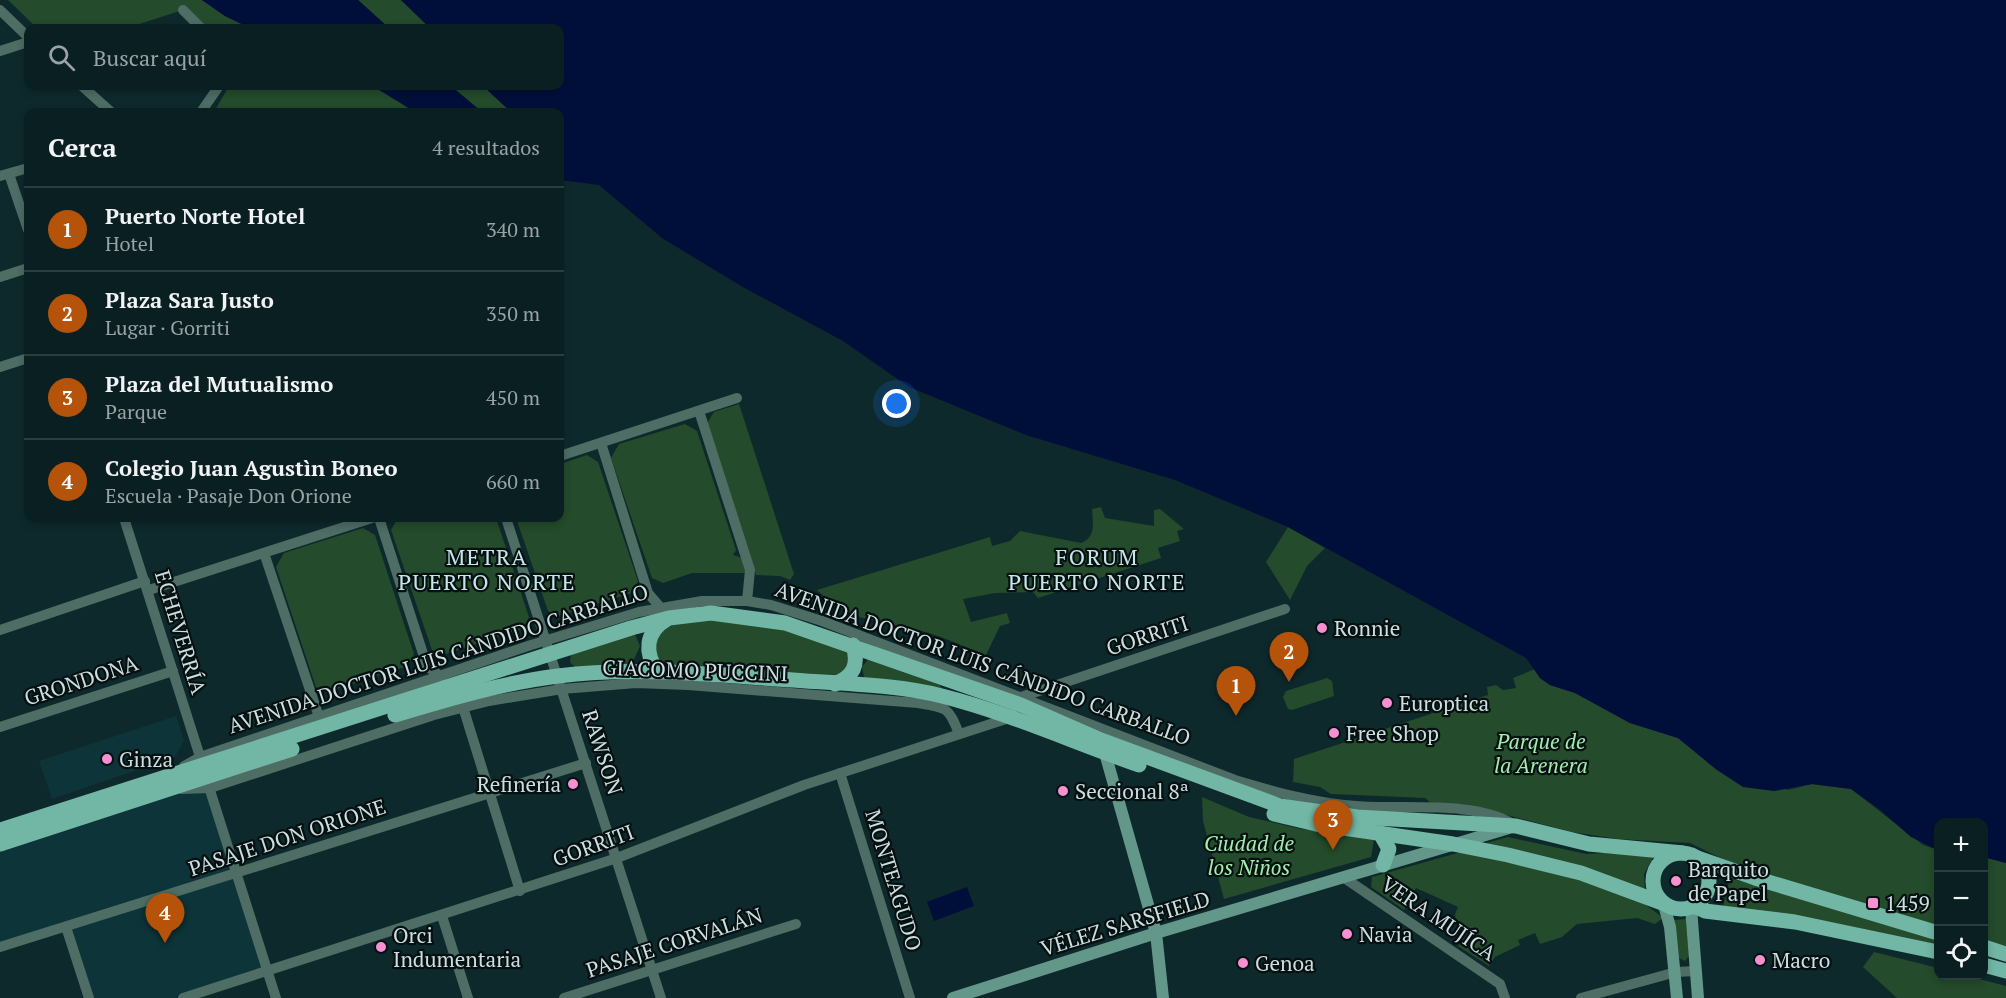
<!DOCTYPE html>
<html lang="es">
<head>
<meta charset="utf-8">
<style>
	:root { --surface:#0a1f21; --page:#182c2e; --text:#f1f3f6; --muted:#99a2a5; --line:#2a3d3f; --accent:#b45309 }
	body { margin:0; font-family:"PT Serif",serif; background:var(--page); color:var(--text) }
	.controls { position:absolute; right:18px; bottom:18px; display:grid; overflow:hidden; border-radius:12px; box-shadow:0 3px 9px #0003 }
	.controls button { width:54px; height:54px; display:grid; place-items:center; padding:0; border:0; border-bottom:2px solid var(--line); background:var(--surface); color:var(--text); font:30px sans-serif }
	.you { position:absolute; left:897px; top:404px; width:21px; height:21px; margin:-15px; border:4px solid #fff; border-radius:50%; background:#1a73e8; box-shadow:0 0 0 9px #1a73e833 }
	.badge { display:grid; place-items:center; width:39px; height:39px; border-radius:50%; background:var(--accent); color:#fff; font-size:20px; font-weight:700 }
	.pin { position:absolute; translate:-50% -50px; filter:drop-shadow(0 2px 3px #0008) }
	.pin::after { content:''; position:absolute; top:32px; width:21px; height:18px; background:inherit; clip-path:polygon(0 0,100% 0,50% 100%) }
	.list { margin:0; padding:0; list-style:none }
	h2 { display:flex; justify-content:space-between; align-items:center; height:78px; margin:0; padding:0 24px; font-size:26px }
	h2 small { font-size:20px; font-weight:400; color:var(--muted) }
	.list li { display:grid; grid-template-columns:39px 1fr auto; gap:18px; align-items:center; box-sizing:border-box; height:84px; padding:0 24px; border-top:2px solid var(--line) }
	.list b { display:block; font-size:22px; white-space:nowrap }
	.list p { margin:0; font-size:20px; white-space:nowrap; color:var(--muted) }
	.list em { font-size:20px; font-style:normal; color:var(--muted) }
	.icon { flex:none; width:33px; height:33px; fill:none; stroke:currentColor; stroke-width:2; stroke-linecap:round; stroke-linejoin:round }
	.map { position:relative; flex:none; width:2006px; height:998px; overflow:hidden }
	.search { position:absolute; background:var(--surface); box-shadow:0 3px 9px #0003; left:24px; top:24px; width:540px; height:66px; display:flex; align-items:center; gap:15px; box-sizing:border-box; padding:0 21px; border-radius:12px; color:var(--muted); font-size:22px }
	.panel { position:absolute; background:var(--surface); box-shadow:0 3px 9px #0003; left:24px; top:108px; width:540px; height:414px; border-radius:12px }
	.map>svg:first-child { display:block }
	.built { fill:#0d3438 }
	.green { fill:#244b2b }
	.water { fill:#000f3a }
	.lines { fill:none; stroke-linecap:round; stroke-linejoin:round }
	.street { stroke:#4d6d65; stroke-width:10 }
	.secondary { stroke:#629789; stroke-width:12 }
	.primary { stroke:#72b6a5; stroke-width:15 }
	.poi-dot { fill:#f690d0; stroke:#051011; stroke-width:2 }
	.labels { text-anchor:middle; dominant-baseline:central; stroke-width:4.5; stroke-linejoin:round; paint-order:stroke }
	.poi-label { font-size:21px; fill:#cedddf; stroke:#051011; text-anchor:start }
	.street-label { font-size:21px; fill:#cedddf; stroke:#051011 }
	.park-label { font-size:21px; font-style:italic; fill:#a1eeac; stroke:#051011 }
	.neighbourhood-label { font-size:22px; letter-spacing:1.5px; fill:#c7e6e9; stroke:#051011 }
</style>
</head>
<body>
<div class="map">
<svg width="2006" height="998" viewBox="0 0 2006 998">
	<rect width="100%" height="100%" fill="#0e292c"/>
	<g class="built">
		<polygon points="176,716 184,740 175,757 52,799 39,761"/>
		<polygon points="206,777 268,971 183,998 89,998 66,927 0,947 0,844"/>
	</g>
	<g class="green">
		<polygon points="8,0 202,0 225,16 250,28 206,28 186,9 127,28 37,28"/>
		<polygon points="358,0 401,0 430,28 389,28"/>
		<polygon points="229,86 373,86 415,112 214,112"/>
		<polygon points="451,86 483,86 511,112 482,112"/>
		<polygon points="739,404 794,574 790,580 780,576 756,575 707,423 714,412"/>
		<polygon points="685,424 697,431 736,550 733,555 742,558 747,573 692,573 663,583 652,578 611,458 619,444"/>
		<polygon points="587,455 598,462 638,581 632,593 559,616 548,611 516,518 560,518 560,464"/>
		<path d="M1101 507 1105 518 1154 526V510L1160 509 1184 529 1177 531 1180 541 1158 548 1161 558 1038 598 1033 592 995 593 963 599 971 622 1007 613 1010 623 1000 626 986 655C962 646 938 634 913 629 872 620 849 620 817 590L990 537 992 546 1010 541 1020 531 1081 543C1096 537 1093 523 1092 509Z"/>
		<polygon points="398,518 496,518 529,617 523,629 442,655 432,650 391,530"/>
		<polygon points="1288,527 1325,548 1307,566 1290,600 1266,562"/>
		<polygon points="363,528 375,535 414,654 408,666 327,692 316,687 276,567 284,553"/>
		<path d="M702 618 746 619 846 649 852 664 838 677 658 665C657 657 652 647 654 640 659 623 688 621 702 618Z"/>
		<polygon points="634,632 640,646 632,664 578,670 570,662 571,654"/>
		<polygon points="870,657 940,685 942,688 865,683 862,667"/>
		<polygon points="1535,669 1540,678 1550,685 1575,693 1630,723 1678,738 1717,770 1788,790 1812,784 1851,789 1923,845 1938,850 1938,926 1739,867 1690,843 1618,839 1572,832 1484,809 1433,805 1425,798 1331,794 1320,787 1293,782 1294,759 1488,695 1487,687 1496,685 1503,690 1516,688 1513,678"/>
		<polygon points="1327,678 1332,681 1334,696 1292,710 1288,709 1283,697 1286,691"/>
		<polygon points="1202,797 1249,817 1301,829 1374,839 1371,857 1224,899 1203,821"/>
		<polygon points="1508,837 1586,854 1605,853 1654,856 1644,874 1645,890 1483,844"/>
		<path d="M1461 852C1525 866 1613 874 1663 918L1655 924 1637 918 1577 924 1562 937 1540 944 1535 933 1518 940 1520 945 1495 957 1489 966 1458 946 1469 931 1460 921 1456 922 1455 914 1458 907 1416 888 1404 910 1371 887 1372 877Z"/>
		<polygon points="1984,857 2006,863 2006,947 1984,940"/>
		<polygon points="1730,878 1938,940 1938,945 1835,923 1723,907"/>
		<polygon points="1686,919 1689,956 1685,961 1679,958 1673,920"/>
		<polygon points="1874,952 1938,968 1938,976 1968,976 2006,986 2006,998 1897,998 1863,967"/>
	</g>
	<g class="water">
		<polygon points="202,0 358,0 389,28 250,28 225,16"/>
		<polygon points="401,0 2006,0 2006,863 1984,857 1984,822 1938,822 1938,850 1911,837 1879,809 1851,789 1812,784 1774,791 1743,787 1717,770 1678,738 1630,723 1575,693 1550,685 1540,678 1526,658 1288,527 1175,480 1026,435 909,387 843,341 741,286 662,238 599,185 560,180 560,112 511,112 483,86 560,86 560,28 430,28"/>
		<polygon points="373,86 451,86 482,112 415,112"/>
		<polygon points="967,887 974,906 934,921 927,902"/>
	</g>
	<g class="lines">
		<g class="street">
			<polyline points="0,10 28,37"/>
			<polyline points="183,10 201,28"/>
			<polyline points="0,51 28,42"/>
			<polyline points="82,86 111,112"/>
			<polyline points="201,112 219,86"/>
			<polyline points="9,174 28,230"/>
			<polyline points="0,176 28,168"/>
			<polyline points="0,277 28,268"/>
			<polyline points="0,367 28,358"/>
			<polyline points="699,411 750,570 747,601"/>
			<polyline points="601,443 648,593 660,607"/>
			<polyline points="560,456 737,398"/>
			<polyline points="124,518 202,763"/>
			<polyline points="379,518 427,666 441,677"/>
			<polyline points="506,518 661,998"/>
			<polyline points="264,553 319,717"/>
			<polyline points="149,590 372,518"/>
			<polyline points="0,630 145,581"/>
			<polyline points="1021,697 1285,609"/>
			<polyline points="463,707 520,891"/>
			<polyline points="0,727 173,671"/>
			<path d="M184 766 200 757 531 645 639 612 702 601H747L771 605 822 621 1235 780C1275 792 1314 803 1356 806 1402 810 1474 800 1513 824"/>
			<polyline points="840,773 910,998"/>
			<polyline points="208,784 276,998"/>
			<path d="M182 789 210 788 434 715 489 701 562 689 636 683 688 685 918 703C946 707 949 707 959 734"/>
			<polyline points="1343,877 1500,984 1505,998"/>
			<polyline points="442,916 468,998"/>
			<polyline points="66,927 89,998"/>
			<polyline points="0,947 586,763"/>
			<polyline points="183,998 617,858 804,785 1012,717"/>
			<polyline points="564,998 796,924"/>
			<polyline points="1581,998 1676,972 1696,971"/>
		</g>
		<g class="secondary">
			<polyline points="1103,746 1156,933 1163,998"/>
			<polyline points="1664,905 1670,927 1677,998"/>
			<polyline points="1691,908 1698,998"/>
			<polyline points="953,998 1156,933 1509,828"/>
		</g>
		<g class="primary">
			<path d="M658 672C644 653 645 632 667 619"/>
			<path d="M835 684C854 676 859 665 853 645"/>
			<path d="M395 715C448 699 502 683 558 676 636 666 715 675 793 680 842 684 895 684 942 696 1009 713 1073 742 1139 765"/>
			<polyline points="1274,814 1316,824 1453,844 1508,855 1581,873 1662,903"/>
			<polyline points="0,830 631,628 669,618 711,613 785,623 1021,705 1101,740 1280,806 1357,817 1516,826 1589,844 1683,853"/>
			<polyline points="1380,833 1389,849 1383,865"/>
			<polyline points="0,844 292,749"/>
			<circle cx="1681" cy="881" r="28"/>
			<polyline points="1692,856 1755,878 1938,933"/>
			<polyline points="1694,906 1705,911 1795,922 1938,952"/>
			<polyline points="1984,947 2006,954"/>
			<polyline points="1984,965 2006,971"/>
		</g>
	</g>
	<g class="poi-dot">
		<circle cx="1322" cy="628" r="6"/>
		<circle cx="1387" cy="703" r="6"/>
		<circle cx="1334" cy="733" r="6"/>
		<circle cx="107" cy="759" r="6"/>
		<circle cx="573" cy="784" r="6"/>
		<circle cx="1063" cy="791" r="6"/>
		<circle cx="1676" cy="881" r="6"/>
		<rect x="1867" y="897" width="12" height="12" rx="3"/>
		<circle cx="1347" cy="934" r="6"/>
		<circle cx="381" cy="947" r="6"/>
		<circle cx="1760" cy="960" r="6"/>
		<circle cx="1243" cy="963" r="6"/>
	</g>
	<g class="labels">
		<g class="poi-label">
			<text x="1334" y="628">Ronnie</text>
			<text x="1399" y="703">Europtica</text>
			<text x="1346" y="733">Free Shop</text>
			<text x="119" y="759">Ginza</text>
			<text x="561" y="784" text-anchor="end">Refinería</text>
			<text x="1075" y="791">Seccional 8ª</text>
			<text x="1688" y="869">Barquito<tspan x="1688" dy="24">de Papel</tspan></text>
			<text x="1885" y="903">1459</text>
			<text x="1359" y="934">Navia</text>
			<text x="393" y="935">Orci<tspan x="393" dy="24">Indumentaria</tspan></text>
			<text x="1772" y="960">Macro</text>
			<text x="1255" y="963">Genoa</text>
		</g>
		<g class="street-label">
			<text transform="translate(181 632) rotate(73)">ECHEVERRÍA</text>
			<text transform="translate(1147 635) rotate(-18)">GORRITI</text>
			<text transform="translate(438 658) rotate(-18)">AVENIDA DOCTOR LUIS CÁNDIDO CARBALLO</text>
			<text transform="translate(983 663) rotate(20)">AVENIDA DOCTOR LUIS CÁNDIDO CARBALLO</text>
			<text transform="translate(695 670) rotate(2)">GIACOMO PUCCINI</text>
			<text transform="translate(81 680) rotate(-18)">GRONDONA</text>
			<text transform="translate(603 752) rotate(72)">RAWSON</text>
			<text transform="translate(287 837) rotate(-18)">PASAJE DON ORIONE</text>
			<text transform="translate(593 845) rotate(-20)">GORRITI</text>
			<text transform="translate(894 880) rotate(73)">MONTEAGUDO</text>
			<text transform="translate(1439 918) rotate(34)">VERA MUJÍCA</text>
			<text transform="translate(1125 923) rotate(-17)">VÉLEZ SARSFIELD</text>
			<text transform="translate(674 942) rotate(-18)">PASAJE CORVALÁN</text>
		</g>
		<g class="park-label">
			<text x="1541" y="741">Parque de<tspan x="1541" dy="24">la Arenera</tspan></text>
			<text x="1249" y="843">Ciudad de<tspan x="1249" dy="24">los Niños</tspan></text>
		</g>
		<g class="neighbourhood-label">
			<text x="487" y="556">METRA<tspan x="487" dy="25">PUERTO NORTE</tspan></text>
			<text x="1097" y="556">FORUM<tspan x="1097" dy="25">PUERTO NORTE</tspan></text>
		</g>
	</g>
</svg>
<div class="controls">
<button>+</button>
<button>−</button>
<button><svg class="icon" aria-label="locate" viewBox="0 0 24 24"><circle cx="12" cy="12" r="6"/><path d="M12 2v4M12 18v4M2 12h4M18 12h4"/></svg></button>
</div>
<div class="you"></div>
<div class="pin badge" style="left:1236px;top:716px">1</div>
<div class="pin badge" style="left:1289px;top:682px">2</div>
<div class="pin badge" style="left:1333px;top:850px">3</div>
<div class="pin badge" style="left:165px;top:943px">4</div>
<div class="search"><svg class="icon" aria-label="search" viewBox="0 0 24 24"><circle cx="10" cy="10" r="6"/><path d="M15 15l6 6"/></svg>Buscar aquí</div>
<section class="panel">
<h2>Cerca<small>4 resultados</small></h2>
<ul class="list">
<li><span class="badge">1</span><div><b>Puerto Norte Hotel</b><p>Hotel</p></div><em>340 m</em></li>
<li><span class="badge">2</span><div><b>Plaza Sara Justo</b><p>Lugar · Gorriti</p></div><em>350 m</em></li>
<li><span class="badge">3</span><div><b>Plaza del Mutualismo</b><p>Parque</p></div><em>450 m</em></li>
<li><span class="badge">4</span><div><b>Colegio Juan Agustìn Boneo</b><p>Escuela · Pasaje Don Orione</p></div><em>660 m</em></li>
</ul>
</section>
</div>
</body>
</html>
